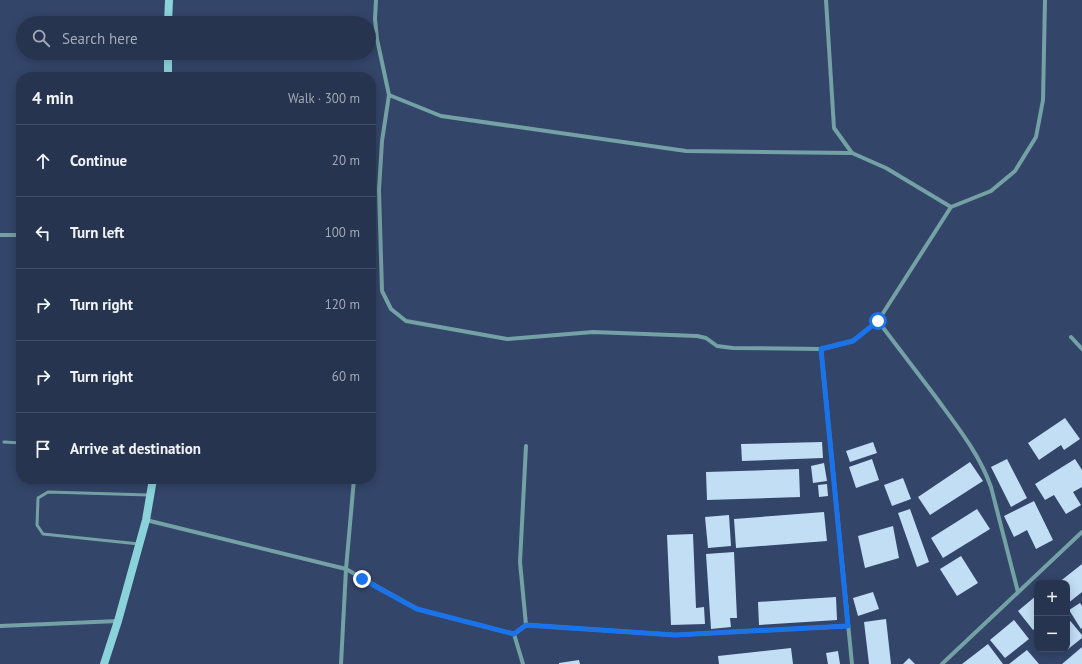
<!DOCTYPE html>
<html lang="en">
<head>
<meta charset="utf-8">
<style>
	:root { --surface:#26344f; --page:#2e3c56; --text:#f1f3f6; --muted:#a4aab7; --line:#424f66 }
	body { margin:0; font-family:"PT Sans",sans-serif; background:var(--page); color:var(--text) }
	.controls { position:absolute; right:12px; bottom:12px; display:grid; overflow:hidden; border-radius:8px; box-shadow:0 2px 10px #0003 }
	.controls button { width:36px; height:36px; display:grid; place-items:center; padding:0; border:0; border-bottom:1px solid var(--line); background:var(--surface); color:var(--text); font:20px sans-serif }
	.stop { position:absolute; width:12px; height:12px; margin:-9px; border:3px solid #1a73e8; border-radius:50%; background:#fff }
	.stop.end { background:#1a73e8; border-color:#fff; box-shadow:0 1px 4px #0008 }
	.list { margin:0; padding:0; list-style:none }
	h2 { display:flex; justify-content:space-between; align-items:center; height:52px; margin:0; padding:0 16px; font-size:17px }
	h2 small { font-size:13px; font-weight:400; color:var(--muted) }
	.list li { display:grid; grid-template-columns:26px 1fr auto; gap:12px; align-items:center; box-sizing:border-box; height:72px; padding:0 16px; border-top:1px solid var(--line) }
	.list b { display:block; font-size:15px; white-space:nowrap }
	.list em { font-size:13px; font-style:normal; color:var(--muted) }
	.icon { flex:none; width:22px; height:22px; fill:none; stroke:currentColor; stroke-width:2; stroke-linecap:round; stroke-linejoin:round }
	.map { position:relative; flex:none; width:1082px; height:664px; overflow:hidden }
	.search { position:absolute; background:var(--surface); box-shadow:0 2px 10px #0003; left:16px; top:16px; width:360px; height:44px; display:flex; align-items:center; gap:10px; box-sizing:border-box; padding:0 14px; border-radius:22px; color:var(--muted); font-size:15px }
	.panel { position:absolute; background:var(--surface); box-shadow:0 2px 10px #0003; left:16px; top:72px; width:360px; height:412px; border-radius:16px }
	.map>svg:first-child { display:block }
	.building { fill:#c2def5 }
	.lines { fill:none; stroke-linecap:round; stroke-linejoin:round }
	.service { stroke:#74a1a5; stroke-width:3 }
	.minor { stroke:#74a1a5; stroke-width:4 }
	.secondary { stroke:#8ad3da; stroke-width:8 }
	.route { stroke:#1a73e8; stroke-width:5 }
</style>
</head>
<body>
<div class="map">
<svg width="1082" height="664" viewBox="0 0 1082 664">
	<rect width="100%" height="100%" fill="#334569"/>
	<g class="building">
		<polygon points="1065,418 1080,439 1064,450 1061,445 1039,460 1028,443"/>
		<polygon points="822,442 823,458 742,461 741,444"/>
		<polygon points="873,442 877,453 850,462 846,451"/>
		<polygon points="872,459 879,480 856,488 849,467"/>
		<polygon points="1007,459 1027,498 1011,507 991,467"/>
		<polygon points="1075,459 1082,470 1082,487 1073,492 1081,505 1066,514 1054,495 1045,500 1035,484"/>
		<polygon points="970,462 983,481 930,515 918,497"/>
		<polygon points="824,463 827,481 813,483 811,466"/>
		<polygon points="799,469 800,497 707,500 706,472"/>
		<polygon points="903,478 911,499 892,506 884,485"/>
		<polygon points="827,484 828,496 819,497 818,485"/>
		<polygon points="1034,501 1053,540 1036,549 1027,530 1014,537 1004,516"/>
		<polygon points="910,509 929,562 917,567 898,513"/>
		<polygon points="977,509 990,529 943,558 931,538"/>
		<polygon points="824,512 827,541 736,548 734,519"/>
		<polygon points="729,515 731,546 708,548 705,517"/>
		<polygon points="893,526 899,558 865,568 858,536"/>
		<polygon points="693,534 696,608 704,607 705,624 671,625 667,535"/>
		<polygon points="734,552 737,618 730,618 731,627 711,629 706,554"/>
		<polygon points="961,556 978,583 957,596 940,569"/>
		<polygon points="1082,564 1082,592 1067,604 1067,583 1058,583"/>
		<polygon points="873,592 879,609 858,616 853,598"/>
		<polygon points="1037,595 1037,627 1033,630 1018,611"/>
		<polygon points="836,597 837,620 759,625 758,602"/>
		<polygon points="1080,603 1082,606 1082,628 1081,629 1069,610"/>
		<polygon points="1067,617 1082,635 1082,638 1067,650"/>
		<polygon points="886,619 891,664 869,664 864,622"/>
		<polygon points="1014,620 1029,639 1005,658 990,640"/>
		<polygon points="988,644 1003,664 962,664"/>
		<polygon points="1082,647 1082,664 1062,664"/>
		<polygon points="791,648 793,664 719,664 718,656"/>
		<polygon points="1027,650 1039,664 1009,664"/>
		<polygon points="838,651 840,664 828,664 826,653"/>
		<polygon points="909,658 915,664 903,664"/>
		<polygon points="579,660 580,664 559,664 559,663"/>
	</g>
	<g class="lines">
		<g class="service">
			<polyline points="4,442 21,443"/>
			<polyline points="139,544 43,534 37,525 38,498 48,492 149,495"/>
		</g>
		<g class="minor">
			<polyline points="376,0 375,19 377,39 389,95 382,141 379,190 382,291 391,309 406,321 507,339 593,332 697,336 706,338 717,346 733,348 821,349 853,341 878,321 951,207 991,191 1015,171 1036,137 1043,100 1045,0"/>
			<polyline points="826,0 834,128 852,153"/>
			<polyline points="389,95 441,116 686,151 852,153 886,168 951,207"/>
			<polyline points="0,235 21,235"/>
			<path d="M878 321C897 346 916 371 935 396 956 425 979 453 991 487L1018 592"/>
			<polyline points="1071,337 1082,349"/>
			<polyline points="821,349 852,664"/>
			<polyline points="146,520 346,569 417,609 514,634 526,625 675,635 848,626"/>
			<polyline points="526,625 520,562 526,446"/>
			<polyline points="0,626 118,621"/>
			<polyline points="514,634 523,664"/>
			<polyline points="341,664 346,569 354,479"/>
			<polyline points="942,664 1082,532"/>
		</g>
		<g class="secondary">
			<polyline points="168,23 169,0"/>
			<polyline points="168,77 168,53"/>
			<polyline points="104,664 118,621 146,520 153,479"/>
		</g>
	</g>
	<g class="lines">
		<polyline class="route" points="362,579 417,609 514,634 526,625 675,635 848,626 821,349 853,341 878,321"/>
	</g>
</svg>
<div class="controls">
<button>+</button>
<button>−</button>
</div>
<div class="stop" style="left:878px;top:321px"></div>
<div class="stop end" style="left:362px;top:579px"></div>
<div class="search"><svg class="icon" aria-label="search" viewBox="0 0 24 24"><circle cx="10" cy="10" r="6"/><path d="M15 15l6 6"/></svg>Search here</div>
<section class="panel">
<h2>4 min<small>Walk · 300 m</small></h2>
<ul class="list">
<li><svg class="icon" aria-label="ahead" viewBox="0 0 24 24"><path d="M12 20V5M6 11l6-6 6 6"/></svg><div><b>Continue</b></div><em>20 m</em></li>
<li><svg class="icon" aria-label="left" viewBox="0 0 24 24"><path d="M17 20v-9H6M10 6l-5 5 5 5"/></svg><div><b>Turn left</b></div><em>100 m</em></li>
<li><svg class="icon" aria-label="right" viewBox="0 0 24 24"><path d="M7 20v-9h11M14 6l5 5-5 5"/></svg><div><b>Turn right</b></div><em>120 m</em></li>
<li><svg class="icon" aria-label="right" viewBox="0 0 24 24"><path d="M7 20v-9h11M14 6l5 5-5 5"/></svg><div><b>Turn right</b></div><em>60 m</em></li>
<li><svg class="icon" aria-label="arrive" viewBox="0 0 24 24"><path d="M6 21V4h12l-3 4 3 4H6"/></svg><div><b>Arrive at destination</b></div></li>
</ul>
</section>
</div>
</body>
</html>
